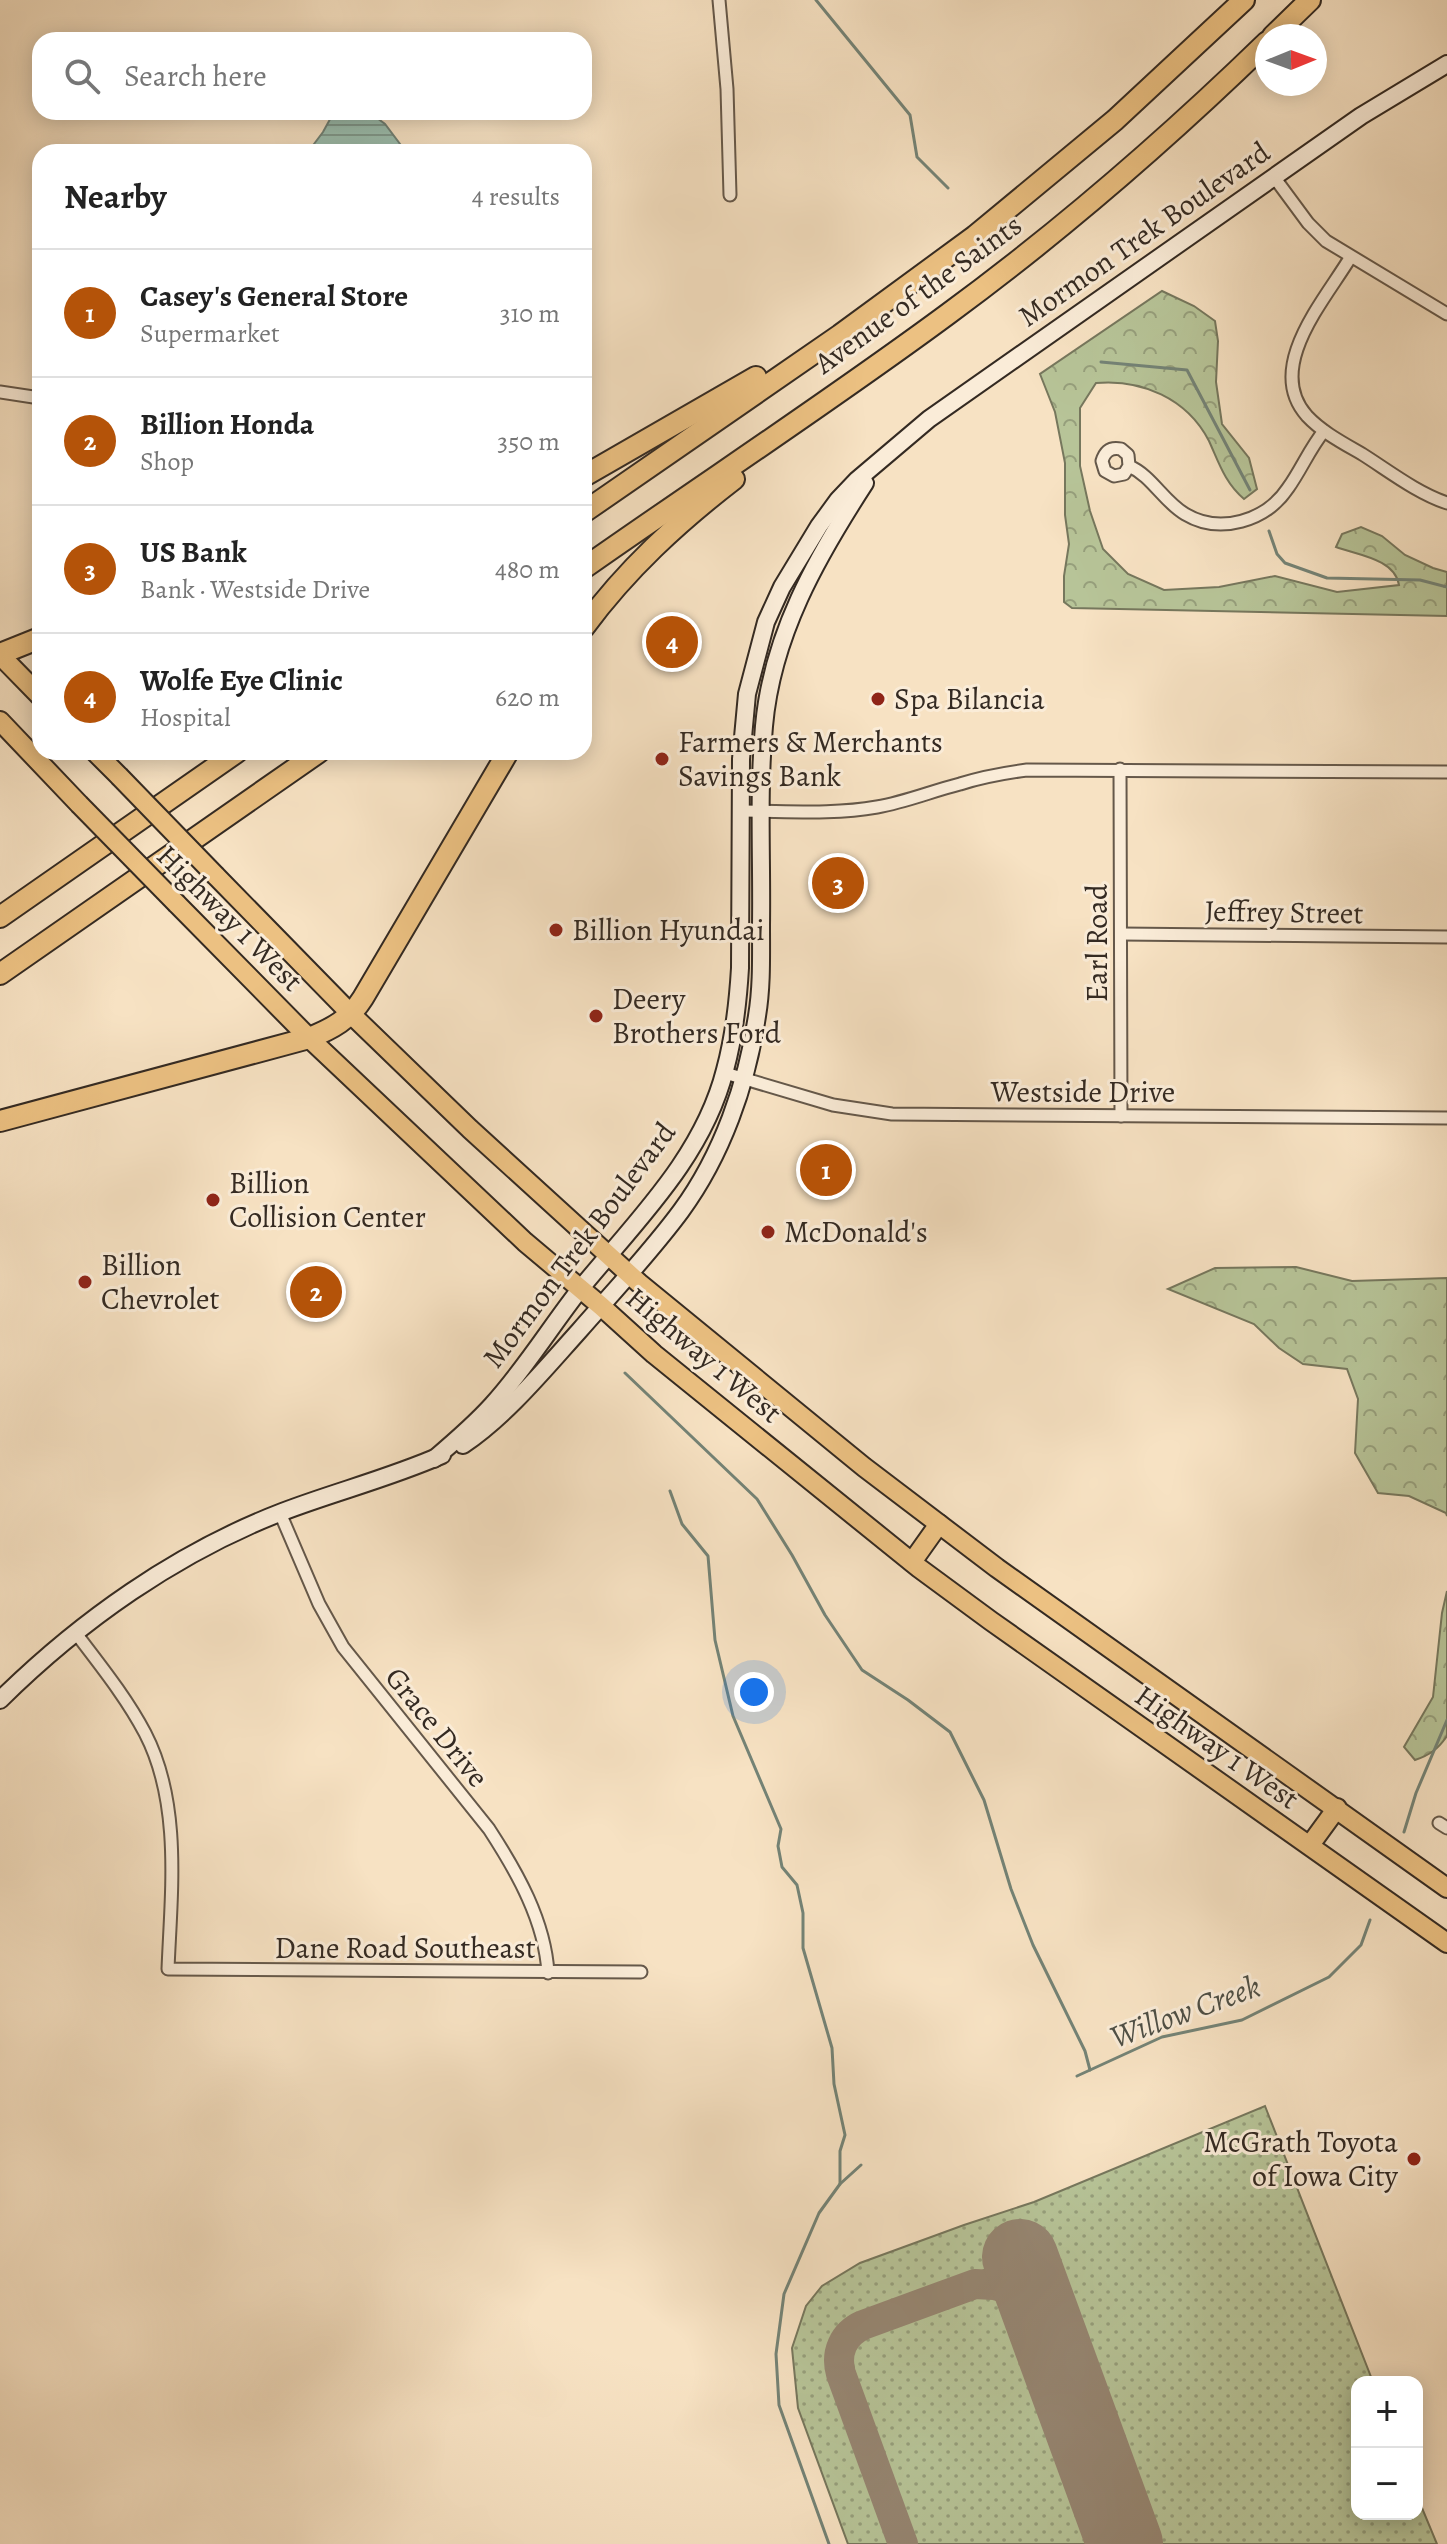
<!DOCTYPE html>
<html lang="en">
<head>
<meta charset="utf-8">
<style>
	:root { --surface:#fff; --page:#f6f6f6; --text:#222; --muted:#767676; --line:#e0e0e0; --accent:#b45309 }
	body { margin:0; font-family:Alegreya,serif; background:var(--page); color:var(--text) }
	.controls { position:absolute; right:24px; bottom:24px; display:grid; overflow:hidden; border-radius:16px; box-shadow:0 4px 20px #0003 }
	.controls button { width:72px; height:72px; display:grid; place-items:center; padding:0; border:0; border-bottom:2px solid var(--line); background:var(--surface); color:var(--text); font:40px sans-serif }
	.compass { position:absolute; left:1255px; top:24px; width:72px; height:72px; border-radius:50%; background:var(--surface); box-shadow:0 4px 20px #0003; rotate:89deg }
	.you { position:absolute; left:754px; top:1692px; width:28px; height:28px; margin:-20px; border:6px solid #fff; border-radius:50%; background:#1a73e8; box-shadow:0 0 0 12px #1a73e833 }
	.badge { display:grid; place-items:center; width:52px; height:52px; border-radius:50%; background:var(--accent); color:#fff; font-size:26px; font-weight:700 }
	.pin { position:absolute; translate:-50% -50%; border:4px solid #fff; box-shadow:0 2px 8px #0006 }
	.list { margin:0; padding:0; list-style:none }
	h2 { display:flex; justify-content:space-between; align-items:center; height:104px; margin:0; padding:0 32px; font-size:34px }
	h2 small { font-size:26px; font-weight:400; color:var(--muted) }
	.list li { display:grid; grid-template-columns:52px 1fr auto; gap:24px; align-items:center; box-sizing:border-box; height:128px; padding:0 32px; border-top:2px solid var(--line) }
	.list b { display:block; font-size:30px; white-space:nowrap }
	.list p { margin:0; font-size:26px; white-space:nowrap; color:var(--muted) }
	.list em { font-size:26px; font-style:normal; color:var(--muted) }
	.icon { flex:none; width:44px; height:44px; fill:none; stroke:currentColor; stroke-width:2; stroke-linecap:round; stroke-linejoin:round }
	.map { position:relative; flex:none; width:1447px; height:2544px; overflow:hidden }
	.search { position:absolute; background:var(--surface); box-shadow:0 4px 20px #0003; left:32px; top:32px; width:560px; height:88px; display:flex; align-items:center; gap:20px; box-sizing:border-box; padding:0 28px; border-radius:24px; color:var(--muted); font-size:30px }
	.panel { position:absolute; background:var(--surface); box-shadow:0 4px 20px #0003; left:32px; top:144px; width:560px; height:616px; border-radius:24px }
	.map>svg:first-child { display:block }
	.grass { fill:url(#grass-dots); stroke:#76775d; stroke-width:2 }
	.forest { fill:url(#forest-crowns); stroke:#76775d; stroke-width:2 }
	.water { fill:url(#water-rules); stroke:#748376; stroke-width:2 }
	.lines { fill:none; stroke-linecap:round; stroke-linejoin:round }
	.stream { stroke:#748376; stroke-width:3 }
	.taxiway { stroke:#968672; stroke-width:30 }
	.runway { stroke:#968672; stroke-width:76 }
	.street-casing { stroke:#65584a; stroke-width:15 }
	.secondary-casing { stroke:#342a22; stroke-width:20 }
	.primary-casing { stroke:#342a22; stroke-width:22 }
	.highway-casing { stroke:#342a22; stroke-width:24 }
	.street { stroke:#faecd8; stroke-width:11 }
	.secondary { stroke:#faecd8; stroke-width:16 }
	.primary { stroke:#ecc182; stroke-width:18 }
	.highway { stroke:#ecc182; stroke-width:20 }
	.primary-bridge-casing { stroke:#342a22; stroke-width:22; stroke-linecap:butt }
	.primary-bridge { stroke:#ecc182; stroke-width:18 }
	.poi-dot { fill:#8f2418; stroke:#faecd8; stroke-width:3 }
	.labels { text-anchor:middle; dominant-baseline:central; stroke-width:6; stroke-linejoin:round; paint-order:stroke }
	.street-label { font-size:30px; fill:#342a22; stroke:#faecd8 }
	.poi-label { font-size:30px; fill:#342a22; stroke:#faecd8; text-anchor:start }
	.water-label { font-size:32px; font-style:italic; fill:#4e4f45; stroke:#faecd8 }
</style>
</head>
<body>
<div class="map">
<svg width="1447" height="2544" viewBox="0 0 1447 2544">
	<defs>
		<pattern id="grass-dots" width="8" height="8" patternUnits="userSpaceOnUse" patternTransform="scale(2)"><rect width="8" height="8" fill="#b7c498"/><path d="M2 2h.1M6 6h.1" fill="none" stroke="#969f7c" stroke-width="1.8" stroke-linecap="round"/></pattern>
		<pattern id="forest-crowns" width="20" height="18" patternUnits="userSpaceOnUse" patternTransform="scale(2)"><rect width="20" height="18" fill="#b7c498"/><path d="M2 6a3 3 0 1 1 6 0M12 15a3 3 0 1 1 6 0" fill="none" stroke="#969f7c"/></pattern>
		<pattern id="water-rules" width="6" height="5" patternUnits="userSpaceOnUse" patternTransform="scale(2)"><rect width="6" height="5" fill="#9ebfae"/><path d="M0 2.5h6" fill="none" stroke="#829b8d"/></pattern>
	</defs>
	<rect width="100%" height="100%" fill="#f7e2c3"/>
	<filter id="stains"><feTurbulence type="fractalNoise" baseFrequency=".0025" numOctaves="4"/><feColorMatrix values="0 0 0 0 .2 0 0 0 0 .09 0 0 0 0 .02 0 0 0 .5 -.17"/></filter>
	<radialGradient id="worn" r=".72"><stop offset=".6" stop-color="#630" stop-opacity="0"/><stop offset="1" stop-color="#630" stop-opacity=".3"/></radialGradient>
	<g class="grass">
		<path d="M1265 2106 1373 2382H1357V2514H1417V2496L1437 2544H1153L1044 2248 861 2316C836 2328 827 2348 831 2375L894 2544H848L798 2408 792 2348 806 2306 822 2286 860 2263 964 2225 1034 2202Z"/>
		<path d="M975 2294C995 2296 1006 2303 1015 2320L1097 2544H913L858 2396 852 2357 855 2346 863 2339 891 2324Z"/>
	</g>
	<g class="forest">
		<path d="M1162 291 1194 306 1215 321 1218 341 1216 382 1222 424 1249 458 1257 489 1244 499C1225 483 1219 463 1209 441 1187 398 1141 379 1096 383L1080 408V466L1090 511 1103 549 1128 574 1164 590 1219 587 1275 576 1337 592 1399 585C1395 559 1358 555 1336 547L1342 534 1361 527 1382 536 1405 555 1433 568 1447 572V616L1072 608 1064 602V576L1069 544 1065 515V463L1055 412 1040 374Z"/>
		<polygon points="1296,1267 1352,1281 1447,1278 1447,1516 1446,1513 1409,1496 1378,1493 1355,1453 1358,1399 1347,1369 1303,1364 1279,1348 1254,1324 1168,1289 1215,1268"/>
		<path d="M1447 1591V1736C1438 1749 1430 1755 1415 1760L1404 1747 1433 1697 1442 1613Z"/>
	</g>
	<polygon class="water" points="334,112 369,112 385,124 406,152 308,152 323,132"/>
	<g class="lines">
		<g class="stream">
			<polyline points="816,0 910,115 917,157 948,188"/>
			<polyline points="1101,362 1187,370 1250,490"/>
			<polyline points="1269,531 1277,554 1285,563 1327,578 1420,580 1447,587"/>
			<polyline points="625,1373 757,1499 792,1555 825,1615 862,1670 908,1700 950,1732 984,1800 1011,1889 1033,1945 1085,2051 1090,2070"/>
			<polyline points="670,1491 682,1524 708,1556 715,1640 733,1716 781,1829 778,1846 782,1867 797,1885 803,1913 803,1948 832,2048 834,2084 845,2135 840,2151 840,2184"/>
			<polyline points="1404,1832 1416,1793 1447,1720"/>
			<polyline points="1077,2076 1162,2037 1242,2020 1329,1977 1361,1945 1370,1920"/>
			<polyline points="829,2544 779,2405 776,2354 784,2294 819,2213 840,2184 861,2165"/>
		</g>
		<path class="taxiway" d="M903 2544 841 2374C835 2353 843 2334 863 2325L975 2284 994 2285 1034 2295"/>
		<polyline class="runway" points="1020,2257 1125,2544"/>
		<defs>
			<g id="street">
				<polyline points="719,0 727,89 730,195"/>
				<polyline points="1274,177 1308,223 1326,241 1447,314"/>
				<path d="M1350 258C1324 301 1264 368 1307 416 1322 432 1343 443 1362 454 1389 471 1417 493 1447 503"/>
				<polyline points="0,392 40,398"/>
				<path d="M1129 466 1128 455 1121 449C1111 447 1105 451 1102 461L1105 471 1114 476 1124 474 1129 466C1152 476 1163 501 1185 514 1220 535 1266 521 1288 488 1301 470 1310 448 1324 431"/>
				<polyline points="1120,769 1121,1116"/>
				<path d="M742 811C786 811 833 815 877 807 906 802 932 791 960 784 982 777 1004 773 1027 770L1447 772"/>
				<polyline points="1121,934 1447,937"/>
				<polyline points="725,1073 833,1105 892,1114 1447,1118"/>
				<path d="M280 1513 319 1604 343 1647 489 1829C517 1872 545 1921 548 1973"/>
				<path d="M75 1632C100 1665 126 1697 145 1733 182 1804 171 1893 168 1969L641 1972"/>
				<polyline points="1439,1823 1447,1828"/>
			</g>
			<g id="secondary">
				<path d="M463 1445C507 1415 543 1371 579 1331 613 1292 650 1253 681 1211 722 1155 747 1084 757 1016 762 986 761 956 761 925 762 859 758 792 764 726 772 635 817 557 865 483"/>
				<path d="M434 1459C454 1442 474 1425 492 1405 525 1369 551 1326 581 1288 636 1221 703 1157 725 1070 734 1037 738 1002 740 968L741 759 747 694 766 622 782 587 819 526 838 500 857 480 929 419 1361 116 1447 64"/>
				<path d="M0 1700C80 1621 176 1553 282 1512 334 1492 390 1478 442 1455"/>
			</g>
			<g id="primary">
				<polyline points="0,655 40,696"/>
				<polyline points="0,721 79,804"/>
				<polyline points="95,752 119,776"/>
				<polyline points="216,876 351,1014 470,1129 639,1283 864,1467 997,1568 1447,1888"/>
				<polyline points="177,904 309,1038 525,1242 601,1306 654,1354 919,1568 991,1621 1447,1943"/>
				<polyline points="912,1562 939,1524"/>
				<polyline points="1310,1845 1337,1808"/>
			</g>
			<g id="highway">
				<polyline points="1273,36 1310,0"/>
				<polyline points="584,476 756,377"/>
				<polyline points="584,512 840,335 975,236 1115,120 1244,0"/>
				<path d="M584 568C705 483 829 402 948 314 1061 231 1167 139 1267 42"/>
				<path d="M584 627C627 569 677 523 734 479"/>
				<polyline points="0,654 40,638"/>
				<polyline points="0,917 237,752"/>
				<polyline points="0,974 319,752"/>
				<path d="M0 1121 309 1038C332 1029 350 1019 363 998L508 752"/>
			</g>
		</defs>
		<use href="#street" class="street-casing"/>
		<use href="#secondary" class="secondary-casing"/>
		<use href="#primary" class="primary-casing"/>
		<use href="#highway" class="highway-casing"/>
		<use href="#street" class="street"/>
		<use href="#secondary" class="secondary"/>
		<use href="#primary" class="primary"/>
		<use href="#highway" class="highway"/>
		<defs>
			<g id="primary-bridge">
				<polyline points="119,776 216,876"/>
				<polyline points="79,804 177,904"/>
			</g>
		</defs>
		<use href="#primary-bridge" class="primary-bridge-casing"/>
		<use href="#primary-bridge" class="primary-bridge"/>
	</g>
	<g class="poi-dot">
		<circle cx="878" cy="699" r="8"/>
		<circle cx="662" cy="759" r="8"/>
		<circle cx="556" cy="930" r="8"/>
		<circle cx="596" cy="1016" r="8"/>
		<circle cx="213" cy="1200" r="8"/>
		<circle cx="768" cy="1232" r="8"/>
		<circle cx="85" cy="1282" r="8"/>
		<circle cx="1414" cy="2159" r="8"/>
	</g>
	<g class="labels">
		<g class="street-label">
			<text transform="translate(1144 234) rotate(-35)">Mormon Trek Boulevard</text>
			<text transform="translate(918 294) rotate(-36)">Avenue of the Saints</text>
			<text transform="translate(1284 912) rotate(1)">Jeffrey Street</text>
			<text transform="translate(230 918) rotate(45)">Highway 1 West</text>
			<text transform="translate(1097 943) rotate(-90)">Earl Road</text>
			<text x="1083" y="1092">Westside Drive</text>
			<text transform="translate(579 1245) rotate(-53)">Mormon Trek Boulevard</text>
			<text transform="translate(704 1355) rotate(40)">Highway 1 West</text>
			<text transform="translate(437 1727) rotate(51)">Grace Drive</text>
			<text transform="translate(1217 1747) rotate(35)">Highway 1 West</text>
			<text x="405" y="1948">Dane Road Southeast</text>
		</g>
		<g class="poi-label">
			<text x="894" y="699">Spa Bilancia</text>
			<text x="678" y="742">Farmers &amp; Merchants<tspan x="678" dy="34">Savings Bank</tspan></text>
			<text x="572" y="930">Billion Hyundai</text>
			<text x="612" y="999">Deery<tspan x="612" dy="34">Brothers Ford</tspan></text>
			<text x="229" y="1183">Billion<tspan x="229" dy="34">Collision Center</tspan></text>
			<text x="784" y="1232">McDonald's</text>
			<text x="101" y="1265">Billion<tspan x="101" dy="34">Chevrolet</tspan></text>
			<text x="1398" y="2142" text-anchor="end">McGrath Toyota<tspan x="1398" dy="34">of Iowa City</tspan></text>
		</g>
		<g class="water-label">
			<text transform="translate(1185 2011) rotate(-20)">Willow Creek</text>
		</g>
	</g>
	<rect width="100%" height="100%" filter="url(#stains)"/>
	<rect width="100%" height="100%" fill="url(#worn)"/>
</svg>
<div class="controls">
<button>+</button>
<button>−</button>
</div>
<svg class="compass" viewBox="-18 -18 36 36"><path d="M0-13l5 13h-10z" fill="#e53935"/><path d="M0 13l5-13h-10z" fill="#767676"/></svg>
<div class="you"></div>
<div class="pin badge" style="left:826px;top:1170px">1</div>
<div class="pin badge" style="left:316px;top:1292px">2</div>
<div class="pin badge" style="left:838px;top:883px">3</div>
<div class="pin badge" style="left:672px;top:642px">4</div>
<div class="search"><svg class="icon" aria-label="search" viewBox="0 0 24 24"><circle cx="10" cy="10" r="6"/><path d="M15 15l6 6"/></svg>Search here</div>
<section class="panel">
<h2>Nearby<small>4 results</small></h2>
<ul class="list">
<li><span class="badge">1</span><div><b>Casey's General Store</b><p>Supermarket</p></div><em>310 m</em></li>
<li><span class="badge">2</span><div><b>Billion Honda</b><p>Shop</p></div><em>350 m</em></li>
<li><span class="badge">3</span><div><b>US Bank</b><p>Bank · Westside Drive</p></div><em>480 m</em></li>
<li><span class="badge">4</span><div><b>Wolfe Eye Clinic</b><p>Hospital</p></div><em>620 m</em></li>
</ul>
</section>
</div>
</body>
</html>
